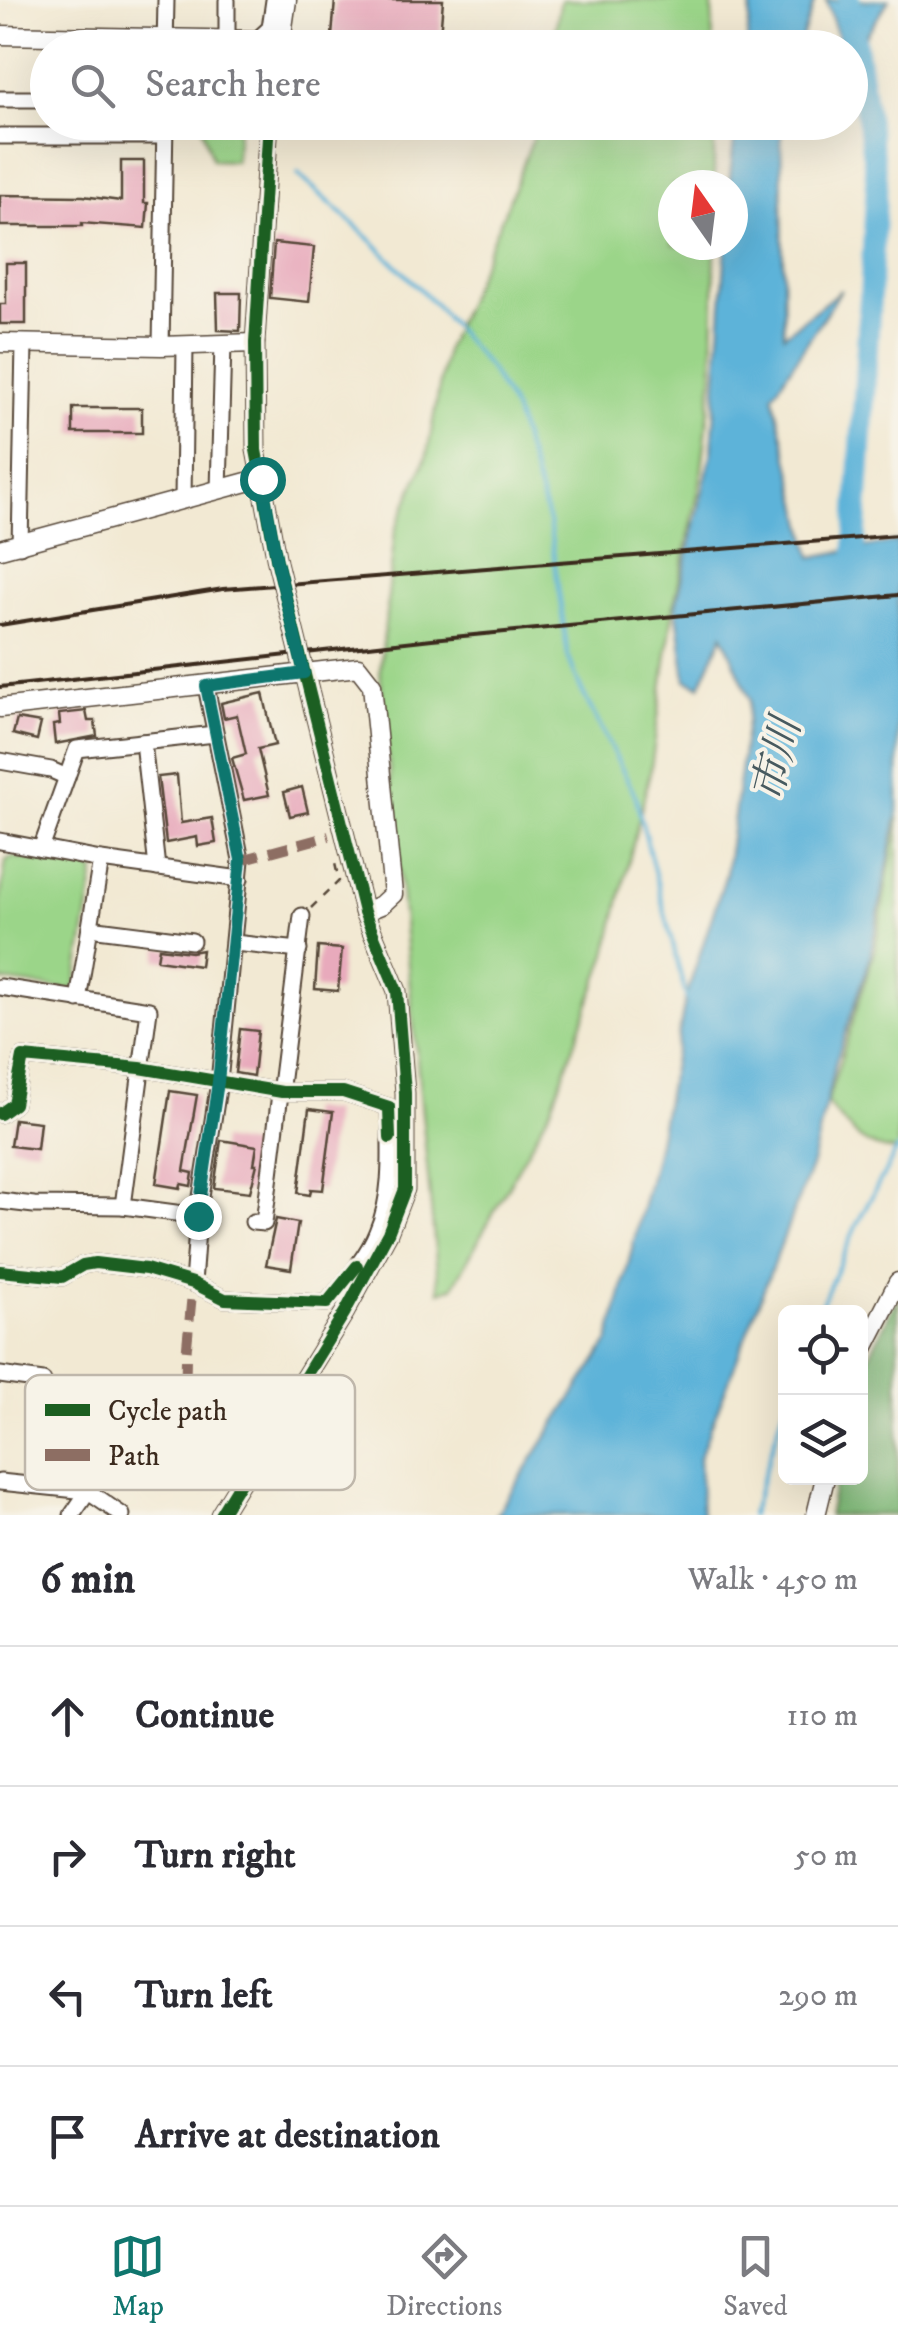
<!DOCTYPE html>
<html lang="en">
<head>
<meta charset="utf-8">
<style>
	:root { --surface:#fff; --page:#f2f2f3; --text:#2b2b33; --muted:#7c7c81; --line:#e1e1e2; --accent:#0f766e }
	body { margin:0; font-family:"IM FELL DW Pica","Noto Serif JP",serif; background:var(--page); color:var(--text) }
	.controls { position:absolute; right:30px; bottom:30px; display:grid; overflow:hidden; border-radius:15px; box-shadow:0 10px 40px #0002 }
	.controls button { width:90px; height:90px; display:grid; place-items:center; padding:0; border:0; border-bottom:2px solid var(--line); background:var(--surface); color:var(--text); font:50px sans-serif }
	.compass { position:absolute; left:658px; top:170px; width:90px; height:90px; border-radius:50%; background:var(--surface); box-shadow:0 10px 40px #0002; rotate:346deg }
	.stop { position:absolute; width:30px; height:30px; margin:-22px; border:8px solid #0f766e; border-radius:50%; background:#fff }
	.stop.end { background:#0f766e; border-color:#fff; box-shadow:0 2px 10px #0008 }
	.list { margin:0; padding:0; list-style:none }
	h2 { display:flex; justify-content:space-between; align-items:center; height:130px; margin:0; padding:0 40px; font-size:42px }
	h2 small { font-size:32px; font-weight:400; color:var(--muted) }
	.list li { display:grid; grid-template-columns:65px 1fr auto; gap:30px; align-items:center; box-sizing:border-box; height:140px; padding:0 40px; border-top:2px solid var(--line) }
	.list b { display:block; font-size:38px; white-space:nowrap }
	.list em { font-size:32px; font-style:normal; color:var(--muted) }
	.icon { flex:none; width:55px; height:55px; fill:none; stroke:currentColor; stroke-width:2; stroke-linecap:round; stroke-linejoin:round }
	.map { position:relative; flex:none; width:898px; height:1515px; overflow:hidden }
	.search { position:absolute; background:var(--surface); box-shadow:0 10px 40px #0002; left:30px; right:30px; top:30px; height:110px; display:flex; align-items:center; gap:25px; box-sizing:border-box; padding:0 35px; border-radius:55px; color:var(--muted); font-size:38px }
	.sheet { height:690px; background:var(--surface) }
	nav { display:flex; justify-content:space-around; align-items:center; box-sizing:border-box; height:140px; border-top:2px solid var(--line); background:var(--surface); font-size:28px; color:var(--muted) }
	nav a { display:grid; justify-items:center; gap:5px }
	nav .on { color:var(--accent) }
	.map>svg:first-child { display:block }
	.green { fill:#9bd589; stroke:#6b8054; stroke-width:2.5 }
	.forest { fill:#7cb675; stroke:#5c704a; stroke-width:2.5 }
	.water { fill:#5db3d9; stroke:#4c6e7c; stroke-width:2.5 }
	.lines { fill:none; stroke-linecap:round; stroke-linejoin:round }
	.stream { stroke:#5db3d9; stroke-width:4 }
	.river { stroke:#5db3d9; stroke-width:22 }
	.building { fill:#e8aabc }
	.minor-casing { stroke:#564739; stroke-width:19 }
	.tertiary-casing { stroke:#564739; stroke-width:21 }
	.path { stroke:#564739; stroke-width:2.5; stroke-dasharray:8 8; stroke-linecap:butt }
	.minor { stroke:#fff; stroke-width:15 }
	.tertiary { stroke:#fff; stroke-width:18 }
	.rail { stroke:#3b2a1e; stroke-width:4 }
	.quiet { stroke:#8d6e63; stroke-width:10; stroke-dasharray:20 10; stroke-linecap:butt }
	.cycleway-casing { stroke:#f7f3e8; stroke-width:19 }
	.cycleway { stroke:#1b5e20; stroke-width:12 }
	.route { stroke:#0f766e; stroke-width:12 }
	.labels { text-anchor:middle; dominant-baseline:central; stroke-width:8; stroke-linejoin:round; paint-order:stroke }
	.water-label { font-size:42px; font-style:italic; fill:#475a5f; stroke:#f7f3e8 }
	.key { fill:#f7f3e8; stroke:#bfb7ab; stroke-width:2.5 }
	.key-label { font-size:28px; fill:#3b2a1e }
</style>
</head>
<body>
<div class="map">
<svg width="898" height="1515" viewBox="0 0 898 1515">
	<rect width="100%" height="100%" fill="#f7f3e8"/>
	<filter id="ink" filterUnits="userSpaceOnUse"><feTurbulence type="fractalNoise" baseFrequency=".01" numOctaves="2"/><feDisplacementMap in="SourceGraphic" scale="20" xChannelSelector="R" yChannelSelector="G"/><feConvolveMatrix kernelMatrix="1 2 1 2 8 2 1 2 1" color-interpolation-filters="sRGB"/></filter>
	<filter id="wash" filterUnits="userSpaceOnUse"><feTurbulence type="fractalNoise" baseFrequency=".0048" numOctaves="4" result="noise"/><feDisplacementMap in="SourceGraphic" scale="40" xChannelSelector="R" yChannelSelector="G"/><feGaussianBlur stdDeviation="2.25" result="paint"/><feColorMatrix in="noise" values="0 0 0 0 0 0 0 0 0 0 0 0 0 0 0 0 0 1.4 0 .05"/><feComposite in="paint" operator="in"/></filter>
	<g filter="url(#wash)">
		<rect width="100%" height="100%" fill="#f2e9d3"/>
		<g class="green">
			<polygon points="561,0 712,0 713,47 552,47"/>
			<polygon points="539,122 714,123 714,185 673,185 673,245 715,245 713,376 700,485 674,604 651,768 607,954 552,1106 453,1287 439,1292 380,671 395,531 427,455 446,349 507,206"/>
			<polygon points="201,123 239,123 235,161 212,160"/>
			<path d="M898 817V1150C865 1153 846 1126 827 1103L875 949Z"/>
			<polygon points="12,857 90,867 95,872 76,985 71,990 0,981 0,899 6,860"/>
		</g>
		<polygon class="forest" points="898,1296 898,1515 828,1515 836,1478 860,1478 861,1373"/>
		<g class="water">
			<polygon points="752,0 815,0 799,47 746,47"/>
			<polygon points="826,0 889,0 851,59 850,48 841,47"/>
			<polygon points="736,123 781,123 784,335 841,290 773,395 812,557 898,541 898,811 869,962 835,1064 812,1164 699,1458 702,1515 496,1515 609,1341 655,1157 686,996 726,874 750,700 723,635 700,686 686,680 676,605 712,451 726,245 733,245 733,185 729,185"/>
		</g>
		<g class="lines">
			<g class="stream">
				<polyline points="298,174 373,242 433,302 489,368 514,410 549,522 568,656 580,687 635,795 687,1000"/>
				<polyline points="818,1312 858,1222 898,1148"/>
				<polyline points="751,1515 786,1403"/>
			</g>
			<polyline class="river" points="849,0 877,182 853,579"/>
		</g>
		<g id="blocks">
			<g class="building">
				<polygon points="335,0 443,0 439,48 331,48"/>
				<polygon points="121,161 144,161 144,203 148,203 146,228 82,223 82,226 0,226 0,195 83,196 121,201"/>
				<polygon points="274,243 314,247 309,302 270,298"/>
				<polygon points="6,263 26,263 26,324 0,324 0,304 6,304"/>
				<polygon points="217,293 241,293 240,331 218,330"/>
				<rect x="73" y="408" width="69" height="25"/>
				<polygon points="263,693 275,745 258,749 269,795 244,800 232,758 246,754 237,715 224,718 221,703"/>
				<polygon points="86,711 88,721 95,721 97,736 55,744 53,725 60,724 59,714"/>
				<polygon points="17,719 41,723 37,740 13,734"/>
				<polygon points="177,775 181,823 212,818 216,843 198,846 197,837 166,843 158,777"/>
				<polygon points="302,787 308,812 290,816 284,792"/>
				<polygon points="318,947 342,949 338,991 315,989"/>
				<polygon points="159,948 191,952 202,950 200,966 157,960"/>
				<polygon points="240,1029 258,1031 253,1076 235,1073"/>
				<polygon points="170,1091 197,1095 184,1171 193,1173 191,1186 181,1184 180,1188 156,1184"/>
				<polygon points="309,1109 333,1112 323,1190 311,1189 310,1195 298,1193"/>
				<polygon points="14,1119 40,1122 37,1149 10,1146"/>
				<polygon points="221,1140 257,1146 254,1164 257,1164 250,1192 214,1188"/>
				<polygon points="276,1219 298,1223 291,1269 266,1265"/>
			</g>
		</g>
	</g>
	<g filter="url(#ink)">
		<use href="#blocks" fill-opacity="0" stroke="#564739" stroke-width="2.5"/>
		<g class="lines">
			<defs>
				<g id="minor">
					<polyline points="227,40 227,0"/>
					<polyline points="165,48 166,0"/>
					<polyline points="258,48 257,40 270,28 274,0"/>
					<polyline points="0,99 48,99"/>
					<polyline points="0,136 164,136"/>
					<polyline points="161,346 165,122"/>
					<polyline points="219,490 223,344"/>
					<polyline points="183,500 185,345"/>
					<polyline points="20,546 24,344"/>
					<polyline points="143,742 157,868"/>
					<polyline points="0,761 51,770 67,777"/>
					<polyline points="0,841 101,860 240,879"/>
					<polyline points="41,849 77,749 215,734"/>
					<polyline points="90,928 192,941"/>
					<polyline points="234,943 299,950"/>
					<polyline points="0,987 149,1010 123,1206"/>
					<polyline points="78,1000 101,860"/>
					<path d="M0 1114 14 1104 23 1057 140 1068 282 1092H343L389 1107C390 1148 394 1193 377 1232 366 1259 345 1281 327 1303L225 1299 193 1283 146 1269 95 1263 83 1265 62 1277 0 1271"/>
					<polyline points="0,1201 34,1205 123,1206 198,1216"/>
					<polyline points="253,1222 264,1223 302,916"/>
					<polyline points="193,1283 198,1216 219,1082 241,860 206,686"/>
					<polyline points="0,1375 43,1381"/>
					<polyline points="0,1482 87,1491 122,1515"/>
					<polyline points="72,1515 148,1404"/>
				</g>
				<g id="tertiary">
					<polyline points="0,35 257,40"/>
					<polyline points="280,48 287,0"/>
					<polyline points="0,343 161,346 255,343"/>
					<polyline points="0,549 247,482"/>
					<polyline points="0,708 358,667 372,685 393,894 381,905 364,912"/>
					<polyline points="860,1356 898,1282"/>
					<polyline points="220,1515 345,1312 388,1233 405,1189 405,1093 397,991 364,912 277,562 256,450 255,343 269,122"/>
					<polyline points="816,1515 825,1478"/>
				</g>
			</defs>
			<use href="#minor" class="minor-casing"/>
			<use href="#tertiary" class="tertiary-casing"/>
			<polyline class="path" points="311,908 339,881 334,859"/>
			<use href="#minor" class="minor"/>
			<use href="#tertiary" class="tertiary"/>
			<g class="rail">
				<polyline points="0,625 223,589 898,535"/>
				<polyline points="0,687 432,639 898,595"/>
			</g>
			<g class="quiet">
				<polyline points="241,860 329,836"/>
				<polyline points="184,1470 186,1357 193,1283"/>
			</g>
			<defs>
				<g id="cycleway">
					<polyline points="0,1114 14,1104 23,1057 140,1068 282,1092 343,1092 389,1107 390,1138"/>
					<polyline points="0,1271 62,1277 83,1265 95,1263 146,1269 193,1283 225,1299 327,1303 357,1266"/>
					<polyline points="220,1515 345,1312 388,1233 405,1189 405,1093 397,991 364,912 277,562 256,450 255,343 269,122"/>
				</g>
			</defs>
			<use href="#cycleway" class="cycleway-casing"/>
			<use href="#cycleway" class="cycleway"/>
		</g>
	</g>
	<g class="lines" filter="url(#ink)">
		<polyline class="route" points="198,1216 218,1082 241,860 206,686 304,673 277,562 262,479"/>
	</g>
	<g class="labels">
		<g class="water-label">
			<text transform="translate(778 760) rotate(-76)">市川</text>
		</g>
	</g>
	<rect x="25" y="1375" width="330" height="115" rx="15" class="key"/>
	<rect x="45" y="1404" width="45" height="12" fill="#1b5e20"/>
	<rect x="45" y="1449" width="45" height="12" fill="#8d6e63"/>
	<g class="key-label">
		<text x="108" y="1420">Cycle path</text>
		<text x="108" y="1465">Path</text>
	</g>
</svg>
<div class="controls">
<button><svg class="icon" aria-label="locate" viewBox="0 0 24 24"><circle cx="12" cy="12" r="6"/><path d="M12 2v4M12 18v4M2 12h4M18 12h4"/></svg></button>
<button><svg class="icon" aria-label="layers" viewBox="0 0 24 24"><path d="M12 4l9 5-9 5-9-5zM3 14l9 5 9-5"/></svg></button>
</div>
<svg class="compass" viewBox="-18 -18 36 36"><path d="M0-13l5 13h-10z" fill="#e53935"/><path d="M0 13l5-13h-10z" fill="#7c7c81"/></svg>
<div class="stop" style="left:262px;top:479px"></div>
<div class="stop end" style="left:198px;top:1216px"></div>
<div class="search"><svg class="icon" aria-label="search" viewBox="0 0 24 24"><circle cx="10" cy="10" r="6"/><path d="M15 15l6 6"/></svg>Search here</div>
</div>
<section class="sheet">
<h2>6 min<small>Walk · 450 m</small></h2>
<ul class="list">
<li><svg class="icon" aria-label="ahead" viewBox="0 0 24 24"><path d="M12 20V5M6 11l6-6 6 6"/></svg><div><b>Continue</b></div><em>110 m</em></li>
<li><svg class="icon" aria-label="right" viewBox="0 0 24 24"><path d="M7 20v-9h11M14 6l5 5-5 5"/></svg><div><b>Turn right</b></div><em>50 m</em></li>
<li><svg class="icon" aria-label="left" viewBox="0 0 24 24"><path d="M17 20v-9H6M10 6l-5 5 5 5"/></svg><div><b>Turn left</b></div><em>290 m</em></li>
<li><svg class="icon" aria-label="arrive" viewBox="0 0 24 24"><path d="M6 21V4h12l-3 4 3 4H6"/></svg><div><b>Arrive at destination</b></div></li>
</ul>
</section>
<nav>
<a class="on"><svg class="icon" aria-label="map" viewBox="0 0 24 24"><path d="M3 6l6-2 6 2 6-2v14l-6 2-6-2-6 2zM9 4v14M15 6v14"/></svg>Map</a>
<a><svg class="icon" aria-label="directions" viewBox="0 0 24 24"><path d="M12 3l9 9-9 9-9-9zM9 14v-3h6M13 9l2 2-2 2"/></svg>Directions</a>
<a><svg class="icon" aria-label="saved" viewBox="0 0 24 24"><path d="M7 4h10v16l-5-4-5 4z"/></svg>Saved</a>
</nav>
</body>
</html>
